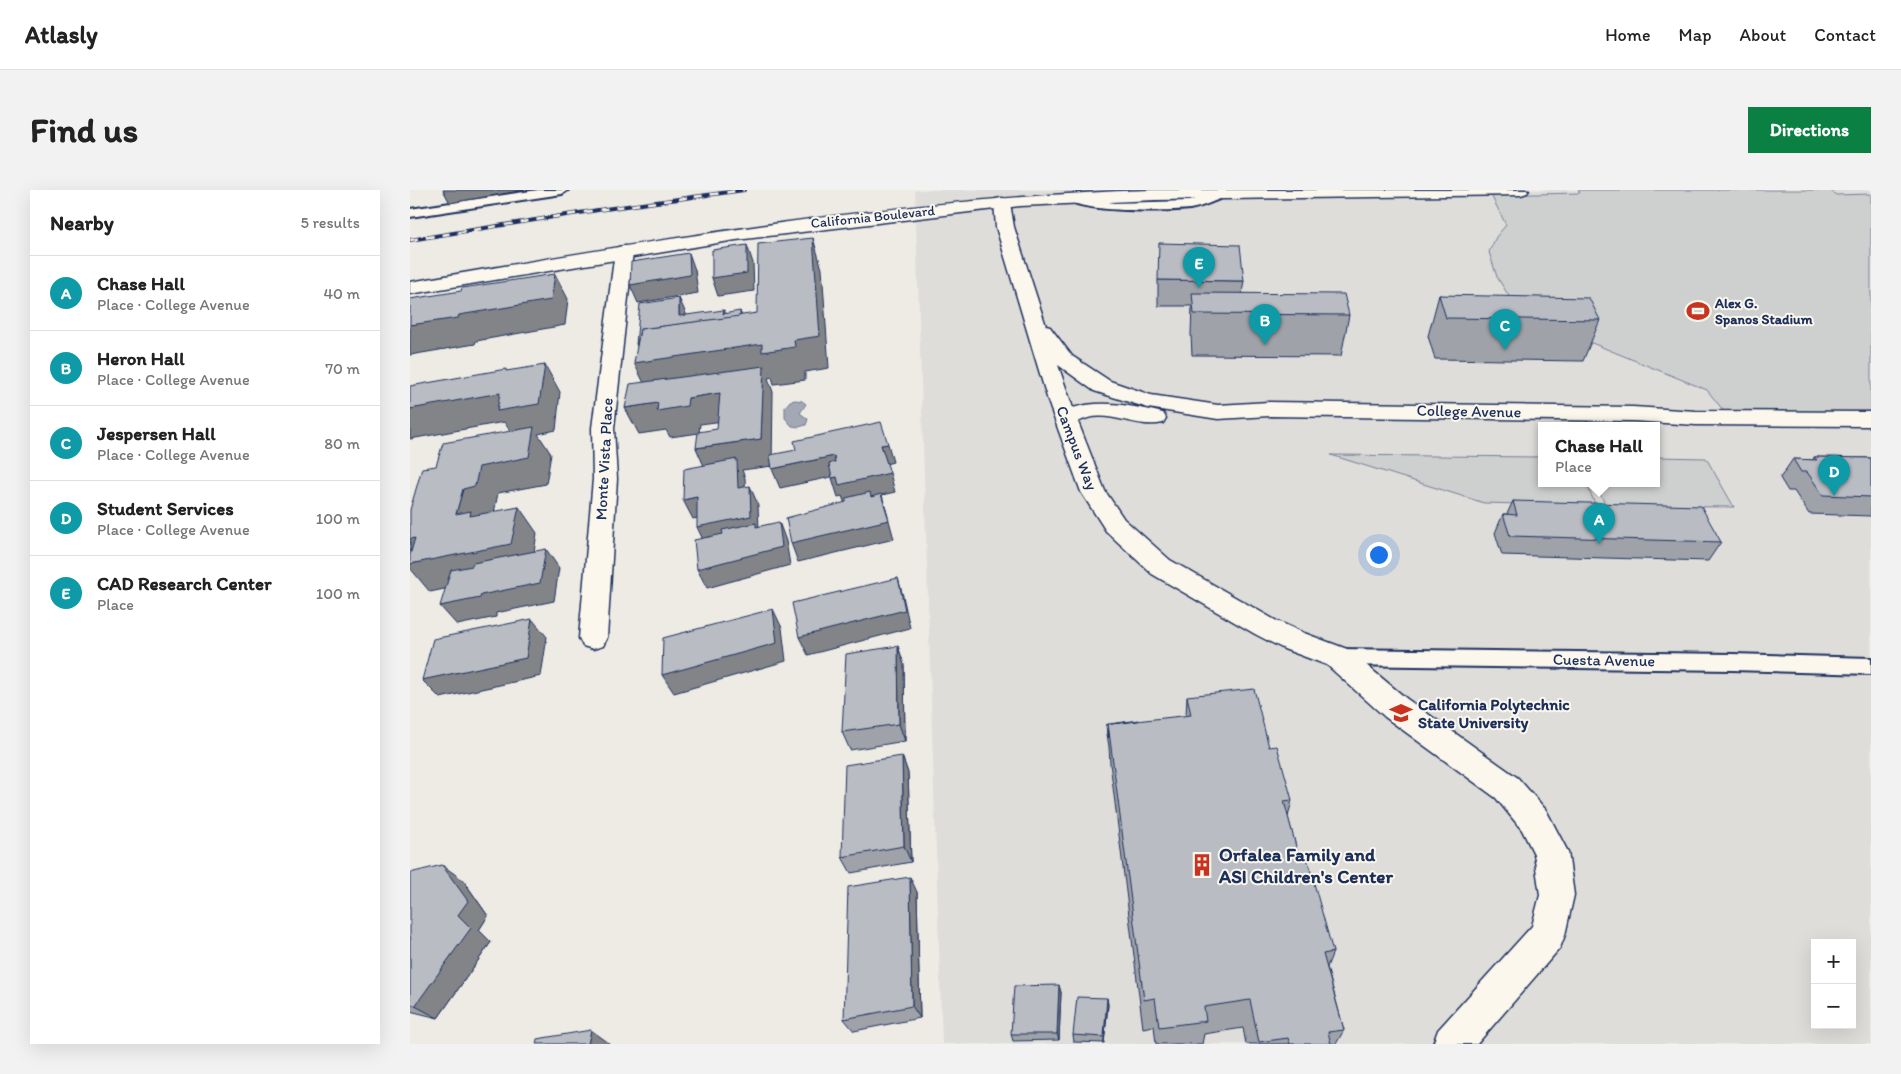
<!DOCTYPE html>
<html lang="en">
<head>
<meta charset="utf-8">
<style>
	:root { --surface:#fff; --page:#f2f2f2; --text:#222; --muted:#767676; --line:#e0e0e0; --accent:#0b8043 }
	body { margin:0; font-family:Itim,sans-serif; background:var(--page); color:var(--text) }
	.controls { position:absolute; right:15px; bottom:15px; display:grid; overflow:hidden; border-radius:0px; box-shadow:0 5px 20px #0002 }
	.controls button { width:45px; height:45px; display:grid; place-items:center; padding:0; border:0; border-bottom:1px solid var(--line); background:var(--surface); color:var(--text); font:25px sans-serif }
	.you { position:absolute; left:968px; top:364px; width:18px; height:18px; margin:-12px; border:4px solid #fff; border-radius:50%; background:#1a73e8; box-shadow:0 0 0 8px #1a73e833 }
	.badge { display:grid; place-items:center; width:32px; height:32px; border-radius:50%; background:var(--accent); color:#fff; font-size:16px; font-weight:700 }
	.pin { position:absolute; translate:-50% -41px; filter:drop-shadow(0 1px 2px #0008) }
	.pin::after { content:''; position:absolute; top:26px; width:18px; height:15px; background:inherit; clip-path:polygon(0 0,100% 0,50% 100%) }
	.popup { position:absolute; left:1128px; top:232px; width:122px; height:65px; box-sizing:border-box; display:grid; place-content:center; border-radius:0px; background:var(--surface); filter:drop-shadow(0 1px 4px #0005); font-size:16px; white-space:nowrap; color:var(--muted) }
	.popup b { font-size:19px; color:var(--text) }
	.popup::after { content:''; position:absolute; left:50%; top:100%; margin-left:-10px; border:10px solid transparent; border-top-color:var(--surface) }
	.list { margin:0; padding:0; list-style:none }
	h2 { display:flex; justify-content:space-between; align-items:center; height:65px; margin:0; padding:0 20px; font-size:21px }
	h2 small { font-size:16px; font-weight:400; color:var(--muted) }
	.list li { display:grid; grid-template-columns:32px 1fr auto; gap:15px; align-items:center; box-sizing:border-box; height:75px; padding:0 20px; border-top:1px solid var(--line) }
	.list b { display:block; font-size:19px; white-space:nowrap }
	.list p { margin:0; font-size:16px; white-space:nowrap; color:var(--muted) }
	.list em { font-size:16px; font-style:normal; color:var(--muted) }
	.map { position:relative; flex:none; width:1461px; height:854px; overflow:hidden; border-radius:0px }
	header { display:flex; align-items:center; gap:30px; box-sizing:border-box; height:70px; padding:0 25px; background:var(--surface); border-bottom:1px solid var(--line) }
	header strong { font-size:24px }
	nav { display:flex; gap:28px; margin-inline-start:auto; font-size:18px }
	.intro { display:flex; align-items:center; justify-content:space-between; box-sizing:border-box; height:120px; padding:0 30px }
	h1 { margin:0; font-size:35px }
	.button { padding:12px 22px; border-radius:0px; background:var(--accent); color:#fff; font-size:18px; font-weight:700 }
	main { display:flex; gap:30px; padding:0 30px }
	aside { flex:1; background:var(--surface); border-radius:0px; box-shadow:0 5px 20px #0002 }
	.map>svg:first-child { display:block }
	.built { fill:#deddda; fill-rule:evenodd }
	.green { fill:#cecfcf; stroke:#747f96 }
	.water { fill:#a3a8b4; stroke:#6d7892 }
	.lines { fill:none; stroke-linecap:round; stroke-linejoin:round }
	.service-casing { stroke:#1b2f5e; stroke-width:4 }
	.minor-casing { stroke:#1b2f5e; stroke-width:3 }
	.tertiary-casing { stroke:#1b2f5e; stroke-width:3 }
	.service { fill:#fbf7ec; fill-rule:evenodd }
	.minor { fill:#fbf7ec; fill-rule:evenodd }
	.tertiary { fill:#fbf7ec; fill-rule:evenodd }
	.rail-casing { stroke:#1b2f5e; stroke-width:4 }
	.rail { stroke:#fbf7ec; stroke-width:2.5; stroke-dasharray:8; stroke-linecap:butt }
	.wall { fill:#9fa2a8; stroke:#1b2f5e }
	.shaded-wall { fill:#828488; stroke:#1b2f5e }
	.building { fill:#b9bcc3; stroke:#1b2f5e }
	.labels { text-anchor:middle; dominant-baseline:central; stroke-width:4; stroke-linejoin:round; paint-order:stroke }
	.far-street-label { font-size:14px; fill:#1b2f5e; stroke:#fbf7ec }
	.far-poi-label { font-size:14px; font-weight:bold; fill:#1b2f5e; stroke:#fbf7ec; text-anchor:start }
	.street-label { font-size:16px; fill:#1b2f5e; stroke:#fbf7ec }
	.poi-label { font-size:16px; font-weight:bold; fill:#1b2f5e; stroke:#fbf7ec; text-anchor:start }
	.near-poi-label { font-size:19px; font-weight:bold; fill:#1b2f5e; stroke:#fbf7ec; text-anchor:start }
</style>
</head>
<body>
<header>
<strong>Atlasly</strong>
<nav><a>Home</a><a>Map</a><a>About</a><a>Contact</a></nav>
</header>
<div class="intro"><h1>Find us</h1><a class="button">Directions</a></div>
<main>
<aside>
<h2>Nearby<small>5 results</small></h2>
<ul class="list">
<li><span class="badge" style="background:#0f9aa8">A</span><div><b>Chase Hall</b><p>Place · College Avenue</p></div><em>40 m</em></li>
<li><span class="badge" style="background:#0f9aa8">B</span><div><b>Heron Hall</b><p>Place · College Avenue</p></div><em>70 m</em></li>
<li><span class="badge" style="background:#0f9aa8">C</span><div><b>Jespersen Hall</b><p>Place · College Avenue</p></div><em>80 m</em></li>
<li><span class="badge" style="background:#0f9aa8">D</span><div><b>Student Services</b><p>Place · College Avenue</p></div><em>100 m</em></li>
<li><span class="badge" style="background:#0f9aa8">E</span><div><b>CAD Research Center</b><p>Place</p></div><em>100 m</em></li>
</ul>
</aside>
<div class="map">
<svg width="1461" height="854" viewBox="0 0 1461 854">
	<rect width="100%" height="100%" fill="#eeebe4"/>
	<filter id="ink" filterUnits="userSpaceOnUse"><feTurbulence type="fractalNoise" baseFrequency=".02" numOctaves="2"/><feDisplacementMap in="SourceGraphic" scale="10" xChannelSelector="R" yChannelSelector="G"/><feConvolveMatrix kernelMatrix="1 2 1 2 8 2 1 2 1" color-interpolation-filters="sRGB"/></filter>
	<g filter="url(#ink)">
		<path class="built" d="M505 0H1461V854H532ZM1132 235H1246V293H1132ZM1405 753H1442V835H1405Z"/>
		<g class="green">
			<polygon points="1168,0 1420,0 1426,5 1461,4 1461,224 1317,225 1297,200 1128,131 1102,111 1087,87 1079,62 1086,47 1096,35 1081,5 1170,3"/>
			<polygon points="921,265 1131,267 1132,293 1176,293 1186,316 1074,313"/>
			<polygon points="1247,267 1296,268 1324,317 1196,316 1185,293 1246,293"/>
		</g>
		<polygon class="water" points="386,210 392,211 396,214 390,223 398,229 396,235 389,237 382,236 375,228 375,217 380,211"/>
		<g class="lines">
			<defs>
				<g id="service">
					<polygon points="128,0 158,0 152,4 0,27 0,19"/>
					<path d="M811 0H817L819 3 817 6C806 10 793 17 780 19 759 21 670 23 657 9L663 5 704 13 779 11Z"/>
					<polygon points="927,459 1322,464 1461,468 1461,484 1322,480 927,475 920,473 917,467 920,461"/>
				</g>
				<g id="minor">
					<path d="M592 8 598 9 600 13 604 37 636 136 640 137 662 166 700 191 741 205 808 215 859 212 1223 217 1286 221 1461 222V236L1286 235 1223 231 859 226 808 229 738 218 684 201 648 175 663 218C692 209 723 216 753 223L756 228 753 233C725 240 696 216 668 232L695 301 714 329 760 370 865 430 894 443 937 459 997 509 1108 588 1136 620 1158 662 1164 705 1155 745 1150 758 1067 854H1023L1028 840 1122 736 1130 705 1124 664 1112 640 1086 608 975 527 917 475 874 459 845 444 742 384 696 341 671 302 639 214 586 37 584 13 586 9Z"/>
					<polygon points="214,56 220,57 223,61 204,238 207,289 197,448 193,456 183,459 173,456 169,448 183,289 182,238 205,61 208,57"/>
				</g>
				<path id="tertiary" d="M741 0H1119L1117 3 1111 5 745 10 610 16 326 50 0 104V92C245 50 492 8 741 0Z"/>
			</defs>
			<use href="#service" class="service-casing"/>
			<use href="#minor" class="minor-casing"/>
			<use href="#tertiary" class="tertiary-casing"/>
			<use href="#service" class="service"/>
			<use href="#minor" class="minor"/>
			<use href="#tertiary" class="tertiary"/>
			<defs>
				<polyline id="rail" points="0,50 188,20 334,0"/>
			</defs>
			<use href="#rail" class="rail-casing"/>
			<use href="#rail" class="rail"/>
		</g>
		<g class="wall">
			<polygon points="748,90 834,91 832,103 939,125 931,166 782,165 781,144 782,116 748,116"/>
			<polygon points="1029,105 1190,130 1173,171 1025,169 1018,146"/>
			<polygon points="1404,267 1461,268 1461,326 1399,324 1384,301 1378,301 1370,288 1383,269 1403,270"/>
			<polygon points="1103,311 1311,352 1298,371 1092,365 1085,343 1093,324 1097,324"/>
			<polygon points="488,456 494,475 495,551 440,560 432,542"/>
			<polygon points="777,506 859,557 882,610 878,627 889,668 923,762 917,777 934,840 926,854 836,854 833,838 794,844 792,854 746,854 744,836 733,838 700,573 699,557 697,544 696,535 776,526"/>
			<polygon points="492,566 498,583 501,672 441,683 432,667"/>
			<polygon points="53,690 78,726 69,740 81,752 28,828 0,821 0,750"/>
			<polygon points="507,702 510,828 444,841 434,829"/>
			<polygon points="651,802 649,850 603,851 601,844"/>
			<polygon points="697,808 698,815 694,853 664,852 663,845"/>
		</g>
		<g class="shaded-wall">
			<polygon points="33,0 115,0 40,13"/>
			<polygon points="403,48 412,79 419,178 395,182 395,190 364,194 362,187 358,188 363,202 362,276 332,280 335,288 336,317 298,285 286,258 351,249 353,189 240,205 224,173 234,171 226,154 313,124 314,120 321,138 330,121 337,140 384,150"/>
			<polygon points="337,55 343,73 344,101 308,106 302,88"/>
			<polygon points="279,63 285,80 288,103 228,113 220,95"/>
			<polygon points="145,84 158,109 155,135 66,151 65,154 0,165 0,135 49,125"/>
			<polygon points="269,108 277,126 269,126"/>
			<polygon points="135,175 150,202 146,240 128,244 141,264 136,294 88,303 84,323 71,333 46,324 53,299 69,277 105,248 94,232 0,249 0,219"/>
			<polygon points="310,203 321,230 290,234 289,243 260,247 256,240 229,244 215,218"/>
			<polygon points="478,254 483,272 476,274 471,255"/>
			<polygon points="424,266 430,285 370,298 362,279"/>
			<polygon points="480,283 485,302 472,305 484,349 388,372 381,353 435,314 432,306 428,307 422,288 427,287"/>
			<polygon points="340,296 348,315 349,340 296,356 287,337"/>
			<polygon points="287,307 296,326 283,329 273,310"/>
			<polygon points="109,317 127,343 121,381 20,402 0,378 0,374 10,372 0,361 0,349"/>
			<polygon points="369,332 376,351 380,375 297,398 287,379"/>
			<polygon points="136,359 149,378 144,411 86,423 86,427 47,435 30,416 71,405"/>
			<polygon points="488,388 493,406 500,438 398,465 389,447"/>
			<polygon points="363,419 372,438 376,471 264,503 252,485"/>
			<polygon points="122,429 137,447 131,486 30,508 12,490"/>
			<polygon points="488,456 494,475 495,551 489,534"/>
			<polygon points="492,566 498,583 501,672 494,656"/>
			<polygon points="32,675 53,690 78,726 69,740 81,752 28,828 5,816 48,725"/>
			<polygon points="500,687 507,702 510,828 502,816"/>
			<polygon points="649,795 651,802 649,850 647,844"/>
			<polygon points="697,808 698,815 694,853 694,847"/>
			<polygon points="181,840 199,853 199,854 178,854"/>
		</g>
		<g class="building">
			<polygon points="403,48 410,146 384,150 385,157 352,162 352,154 224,173 230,139 347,123 348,54"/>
			<polygon points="749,53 830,55 834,91 748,90"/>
			<polygon points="337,55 337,83 302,88 302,60"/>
			<polygon points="279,63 280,85 220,95 221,72"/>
			<polygon points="145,84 141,110 49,125 48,128 0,135 0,109 51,101 52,98"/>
			<polygon points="782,103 934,104 939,125 784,124"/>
			<polygon points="1029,105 1179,108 1190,130 1036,128"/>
			<polygon points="269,108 269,126 314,120 313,124 330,121 330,126 230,139 227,154 226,154 230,114"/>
			<polygon points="135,175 129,214 87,221 90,203 0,219 0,196 96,179 96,181"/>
			<polygon points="354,176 351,249 286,258 288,242 307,239 310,203 278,208 277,216 247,221 248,213 215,218 220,194"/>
			<polygon points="471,232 478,254 471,255 480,283 429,295 427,287 422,288 419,274 425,272 424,266 362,279 360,265 386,260 384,251"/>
			<polygon points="124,237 119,267 69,277 65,296 53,299 46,324 61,321 60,326 109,317 101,354 0,374 0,365 5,348 0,349 0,320 12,278 26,276 33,253"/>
			<polygon points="1404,267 1461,268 1461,307 1413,305 1397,282 1391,282 1383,269 1407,270"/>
			<polygon points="327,269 328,298 340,296 341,326 287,337 287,307 273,310 274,279"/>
			<polygon points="460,302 461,307 471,304 479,330 381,353 376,328 436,312 436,308"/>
			<polygon points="1103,311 1291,316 1311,352 1100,346 1093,324 1107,325"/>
			<polygon points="369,332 372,357 287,379 284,350 313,344 312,340 346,333 346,337"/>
			<polygon points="136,359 130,393 71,405 70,408 30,416 41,380 62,376 63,373"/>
			<polygon points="488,388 495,420 389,447 382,413"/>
			<polygon points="363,419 367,453 252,485 253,448"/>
			<polygon points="122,429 116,468 12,490 23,449"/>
			<polygon points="488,456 489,534 432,542 436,464"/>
			<polygon points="844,499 859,557 867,556 882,610 874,611 889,668 897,668 923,762 913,764 934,840 918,842 921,854 880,854 878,848 849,852 840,810 794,817 796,831 749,837 745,808 734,810 698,534 781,525 777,506"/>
			<polygon points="728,530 728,531 701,534"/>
			<polygon points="698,534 699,548 696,535"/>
			<polygon points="492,566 494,656 432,667 435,575"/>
			<polygon points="32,675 58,711 48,725 61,738 5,816 0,814 0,750 1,749 0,746 0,683"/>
			<polygon points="500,687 502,816 434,829 438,697"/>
			<polygon points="649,795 647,844 601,844 604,796"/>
			<polygon points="667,807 697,808 694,847 663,845"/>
			<polygon points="181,840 178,854 126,854 127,849"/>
		</g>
	</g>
	<defs>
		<symbol id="stadium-bare" viewBox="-9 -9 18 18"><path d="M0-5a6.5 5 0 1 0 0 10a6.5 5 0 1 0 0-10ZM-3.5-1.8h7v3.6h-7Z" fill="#c8321e" stroke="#fbf7ec" stroke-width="2.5" paint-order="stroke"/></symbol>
		<symbol id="university-bare" viewBox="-9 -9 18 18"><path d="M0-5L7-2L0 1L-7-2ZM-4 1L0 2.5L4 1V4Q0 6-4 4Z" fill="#c8321e" stroke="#fbf7ec" stroke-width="2.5" paint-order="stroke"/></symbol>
		<symbol id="building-bare" viewBox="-9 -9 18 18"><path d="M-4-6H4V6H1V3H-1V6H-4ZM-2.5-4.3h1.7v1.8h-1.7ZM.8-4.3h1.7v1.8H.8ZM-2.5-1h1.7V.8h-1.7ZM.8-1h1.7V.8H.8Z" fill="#c8321e" stroke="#fbf7ec" stroke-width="2.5" paint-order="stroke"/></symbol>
	</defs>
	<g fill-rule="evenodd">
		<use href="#stadium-bare" x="1272" y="105" width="32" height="32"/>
		<use href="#university-bare" x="975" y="507" width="32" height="32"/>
		<use href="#building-bare" x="776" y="659" width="32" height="32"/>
	</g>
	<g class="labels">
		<g class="far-street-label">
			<text transform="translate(463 27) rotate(-6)">California Boulevard</text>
		</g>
		<g class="far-poi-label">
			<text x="1305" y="113">Alex G.<tspan x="1305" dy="16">Spanos Stadium</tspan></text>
		</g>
		<g class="street-label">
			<text transform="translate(1059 221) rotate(1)">College Avenue</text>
			<text transform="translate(667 258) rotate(69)">Campus Way</text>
			<text transform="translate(194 269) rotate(-87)">Monte Vista Place</text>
			<text transform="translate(1194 470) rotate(1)">Cuesta Avenue</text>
		</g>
		<g class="poi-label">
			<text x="1008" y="514">California Polytechnic<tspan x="1008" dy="18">State University</tspan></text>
		</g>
		<g class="near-poi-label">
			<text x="809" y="664">Orfalea Family and<tspan x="809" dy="22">ASI Children's Center</tspan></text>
		</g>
	</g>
</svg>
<div class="controls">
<button>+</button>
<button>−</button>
</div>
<div class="you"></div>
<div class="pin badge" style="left:1189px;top:354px;background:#0f9aa8">A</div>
<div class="popup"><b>Chase Hall</b>Place</div>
<div class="pin badge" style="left:855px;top:155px;background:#0f9aa8">B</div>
<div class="pin badge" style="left:1095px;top:160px;background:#0f9aa8">C</div>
<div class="pin badge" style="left:1424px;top:306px;background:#0f9aa8">D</div>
<div class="pin badge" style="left:789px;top:98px;background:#0f9aa8">E</div>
</div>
</main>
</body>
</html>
